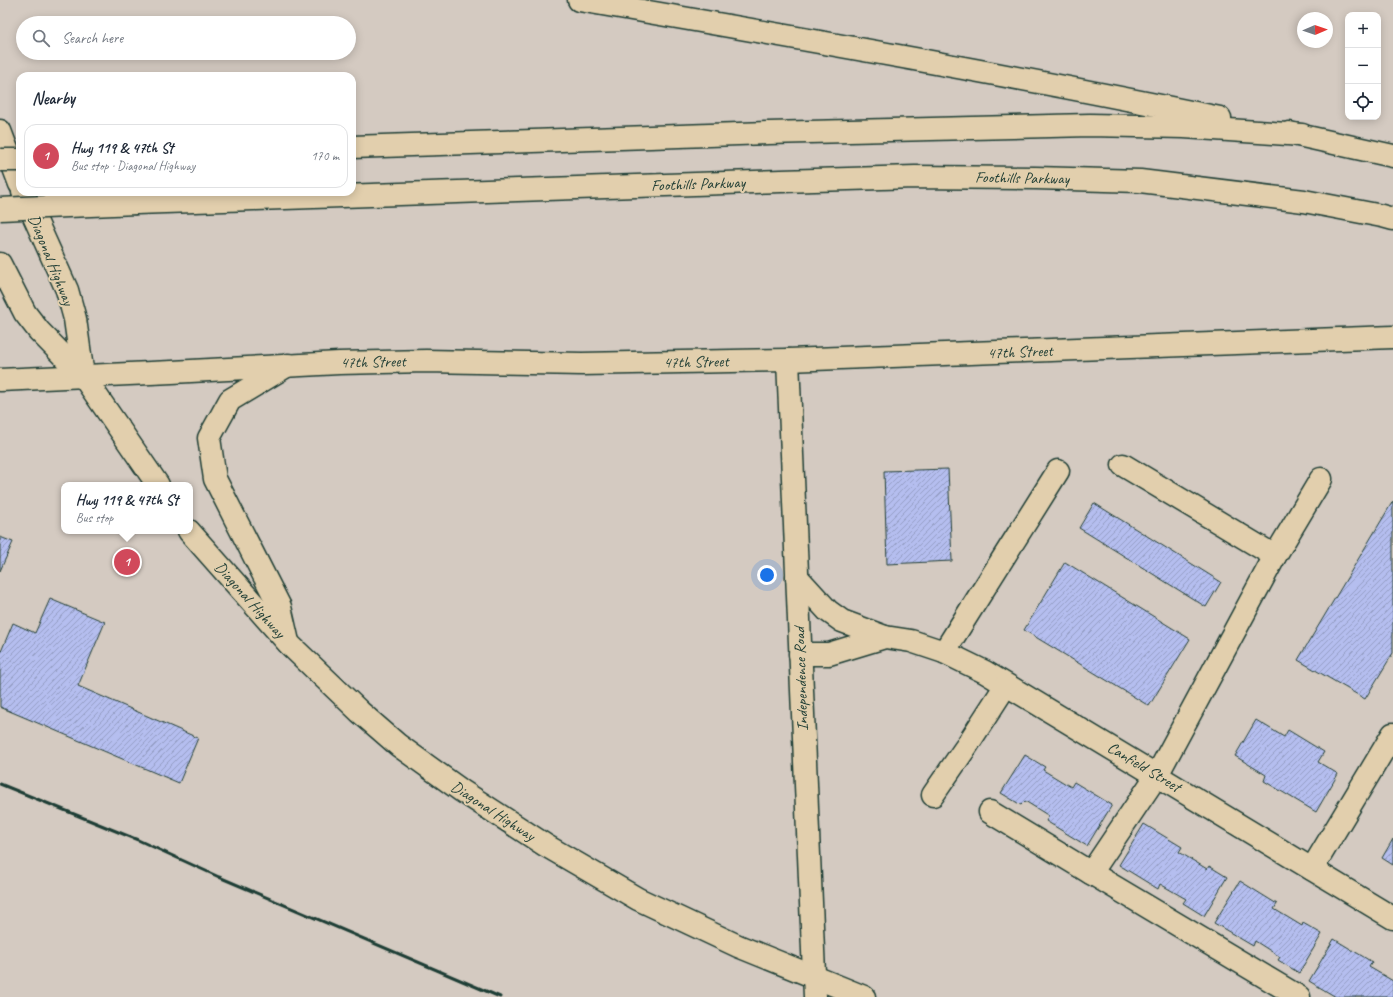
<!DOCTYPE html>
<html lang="en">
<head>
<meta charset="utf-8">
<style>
	:root { --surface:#fff; --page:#f2f2f3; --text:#1f2937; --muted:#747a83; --line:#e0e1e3; --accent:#d1495b }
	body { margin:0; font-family:Caveat,sans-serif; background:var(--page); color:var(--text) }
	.controls { position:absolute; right:12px; top:12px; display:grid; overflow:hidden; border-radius:8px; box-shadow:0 2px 10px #0003 }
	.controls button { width:36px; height:36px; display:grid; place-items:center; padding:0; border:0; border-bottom:1px solid var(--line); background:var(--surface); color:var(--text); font:20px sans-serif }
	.compass { position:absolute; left:1297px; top:12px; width:36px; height:36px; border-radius:50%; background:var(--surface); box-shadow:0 2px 10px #0003; rotate:88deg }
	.you { position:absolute; left:767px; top:575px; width:14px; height:14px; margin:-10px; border:3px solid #fff; border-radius:50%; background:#1a73e8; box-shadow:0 0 0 6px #1a73e833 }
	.badge { display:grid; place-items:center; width:26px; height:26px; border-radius:50%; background:var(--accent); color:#fff; font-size:13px; font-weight:700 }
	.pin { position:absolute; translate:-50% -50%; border:2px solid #fff; box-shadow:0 1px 4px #0006 }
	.popup { position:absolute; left:61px; top:482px; width:132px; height:52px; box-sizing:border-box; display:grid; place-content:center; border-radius:8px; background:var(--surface); filter:drop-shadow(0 1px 3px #0005); font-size:13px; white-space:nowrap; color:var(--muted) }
	.popup b { font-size:15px; color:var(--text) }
	.popup::after { content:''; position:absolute; left:50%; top:100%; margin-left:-8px; border:8px solid transparent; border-top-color:var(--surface) }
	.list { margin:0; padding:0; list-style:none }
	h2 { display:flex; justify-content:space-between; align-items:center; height:52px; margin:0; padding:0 16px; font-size:17px }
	h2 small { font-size:13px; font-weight:400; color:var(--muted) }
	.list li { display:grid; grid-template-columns:26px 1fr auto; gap:12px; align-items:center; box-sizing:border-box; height:64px; margin:0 8px 8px; padding:0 8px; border:1px solid var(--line); border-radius:12px }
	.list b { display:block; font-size:15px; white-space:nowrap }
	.list p { margin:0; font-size:13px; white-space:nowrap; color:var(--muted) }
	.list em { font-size:13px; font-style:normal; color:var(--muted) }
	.icon { flex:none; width:22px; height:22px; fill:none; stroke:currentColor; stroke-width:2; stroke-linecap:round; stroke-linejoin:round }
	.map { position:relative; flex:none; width:1393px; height:997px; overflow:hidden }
	.search { position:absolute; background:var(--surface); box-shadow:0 2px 10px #0003; left:16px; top:16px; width:340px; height:44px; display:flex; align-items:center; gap:10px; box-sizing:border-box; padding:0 14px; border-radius:22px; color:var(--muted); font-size:15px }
	.panel { position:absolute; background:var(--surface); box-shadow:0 2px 10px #0003; left:16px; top:72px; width:340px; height:124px; border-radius:12px }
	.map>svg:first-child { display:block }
	.building { fill:url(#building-hatch); stroke:#1f3d34 }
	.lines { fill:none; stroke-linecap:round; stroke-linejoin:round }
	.minor-casing { stroke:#1f3d34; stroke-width:25 }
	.highway-casing { stroke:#1f3d34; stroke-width:25 }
	.minor { stroke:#e2cfad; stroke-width:22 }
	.highway { stroke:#e2cfad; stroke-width:22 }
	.rail { stroke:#1f3d34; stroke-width:3 }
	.highway-bridge-casing { stroke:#1f3d34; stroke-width:25; stroke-linecap:butt }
	.highway-bridge { stroke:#e2cfad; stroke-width:22 }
	.labels { text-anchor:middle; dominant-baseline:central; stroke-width:4; stroke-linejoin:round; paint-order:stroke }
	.street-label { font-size:16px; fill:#1f3d34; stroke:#e2cfad }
</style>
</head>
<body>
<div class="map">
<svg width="1393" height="997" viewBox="0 0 1393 997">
	<defs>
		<pattern id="building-hatch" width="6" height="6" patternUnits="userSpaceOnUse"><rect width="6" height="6" fill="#b5beef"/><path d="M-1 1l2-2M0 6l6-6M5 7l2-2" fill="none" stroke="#939cc2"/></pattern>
	</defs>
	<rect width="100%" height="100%" fill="#d4cac1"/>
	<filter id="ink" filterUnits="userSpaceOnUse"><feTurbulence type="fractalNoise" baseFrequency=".025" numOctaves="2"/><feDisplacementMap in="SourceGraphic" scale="8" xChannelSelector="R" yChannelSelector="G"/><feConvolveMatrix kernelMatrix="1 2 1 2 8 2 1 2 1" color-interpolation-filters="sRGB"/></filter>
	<g filter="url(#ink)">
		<g class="building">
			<polygon points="948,469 952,561 887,564 884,471"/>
			<polygon points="1393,501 1393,653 1365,699 1298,660"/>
			<polygon points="1094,503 1221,582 1206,607 1079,528"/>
			<polygon points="0,537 13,542 0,571"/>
			<polygon points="1065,562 1190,639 1149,706 1024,630"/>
			<polygon points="50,599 105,622 78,686 198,738 179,783 0,707 0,654 13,623 35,633"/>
			<polygon points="1256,720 1284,737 1288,730 1324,752 1318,762 1338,774 1316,812 1264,781 1266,775 1235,756"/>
			<polygon points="1025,755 1045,767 1043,770 1071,787 1074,782 1112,805 1087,846 1046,821 1049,816 1025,801 1021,805 1001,793"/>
			<polygon points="1144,824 1182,847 1179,852 1207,869 1209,866 1227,877 1204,916 1183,903 1186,899 1160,884 1158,889 1119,865"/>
			<polygon points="1393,839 1393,865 1382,858"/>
			<polygon points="1240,881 1277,904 1274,909 1302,926 1303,923 1322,934 1299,973 1278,960 1280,957 1255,941 1253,946 1214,923"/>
			<polygon points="1334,939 1372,962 1369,967 1393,981 1393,997 1336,997 1309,981"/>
		</g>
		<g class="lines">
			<defs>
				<g id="minor">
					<polyline points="788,360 815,997"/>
					<polyline points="0,380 172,372 339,363 426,361 582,364 788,360 1393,337"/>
					<polyline points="1123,465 1275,556"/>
					<polyline points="797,577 828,611 842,621 885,637"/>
					<polyline points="944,652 1058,471"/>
					<polyline points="800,654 829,654 885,637 911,641 944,652 985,672 1393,918"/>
					<polyline points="933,795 966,747 1006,685"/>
					<polyline points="990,812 1091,873 1157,775 1275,556 1321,479"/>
					<polyline points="1312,869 1393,734"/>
					<polyline points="1091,873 1299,997"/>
				</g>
				<g id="highway">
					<path d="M579 0C793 37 1007 74 1220 118"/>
					<polyline points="0,131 20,184"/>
					<polyline points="1289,133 1393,156"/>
					<polyline points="352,147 768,133 1090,125 1184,127 1302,135"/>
					<polyline points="23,192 67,290 75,319 83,376"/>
					<polyline points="136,203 781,181 915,177 1036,178 1140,181 1304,201 1382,216 1393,219"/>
					<polyline points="0,264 25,313 39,331 83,376 158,485"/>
					<polyline points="288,365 230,400 209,438 215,479 280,607 288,642"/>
					<polyline points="189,531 289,644 360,712 398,745 462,791 545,845 638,899 738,946 864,997"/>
				</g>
			</defs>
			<use href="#minor" class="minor-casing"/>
			<use href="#highway" class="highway-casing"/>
			<use href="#minor" class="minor"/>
			<use href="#highway" class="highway"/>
			<polyline class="rail" points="0,784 138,840 219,877 500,997"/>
			<defs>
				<g id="highway-bridge">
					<polyline points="0,160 20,160"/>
					<polyline points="0,209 136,203"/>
				</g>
			</defs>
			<use href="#highway-bridge" class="highway-bridge-casing"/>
			<use href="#highway-bridge" class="highway-bridge"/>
		</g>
	</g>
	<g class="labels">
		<g class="street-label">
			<text transform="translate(1022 178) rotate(1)">Foothills Parkway</text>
			<text transform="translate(698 184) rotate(-2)">Foothills Parkway</text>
			<text transform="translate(51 260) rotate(68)">Diagonal Highway</text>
			<text transform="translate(1020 352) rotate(-2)">47th Street</text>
			<text transform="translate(373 362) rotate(-1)">47th Street</text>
			<text transform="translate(696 362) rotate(-1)">47th Street</text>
			<text transform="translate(250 600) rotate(48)">Diagonal Highway</text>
			<text transform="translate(801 679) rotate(-92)">Independence Road</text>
			<text transform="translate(1144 767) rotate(31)">Canfield Street</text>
			<text transform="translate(493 811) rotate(33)">Diagonal Highway</text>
		</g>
	</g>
</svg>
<div class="controls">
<button>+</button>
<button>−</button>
<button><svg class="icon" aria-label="locate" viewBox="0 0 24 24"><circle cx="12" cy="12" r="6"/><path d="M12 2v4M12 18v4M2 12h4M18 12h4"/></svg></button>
</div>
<svg class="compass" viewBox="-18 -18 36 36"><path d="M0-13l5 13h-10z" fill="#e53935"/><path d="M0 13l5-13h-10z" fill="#747a83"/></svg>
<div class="you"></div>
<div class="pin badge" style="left:127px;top:562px">1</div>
<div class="popup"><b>Hwy 119 &amp; 47th St</b>Bus stop</div>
<div class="search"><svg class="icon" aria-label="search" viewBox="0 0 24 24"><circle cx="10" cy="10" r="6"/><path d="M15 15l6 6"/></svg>Search here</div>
<section class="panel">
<h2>Nearby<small></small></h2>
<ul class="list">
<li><span class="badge">1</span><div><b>Hwy 119 &amp; 47th St</b><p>Bus stop · Diagonal Highway</p></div><em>170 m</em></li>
</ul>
</section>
</div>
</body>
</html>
